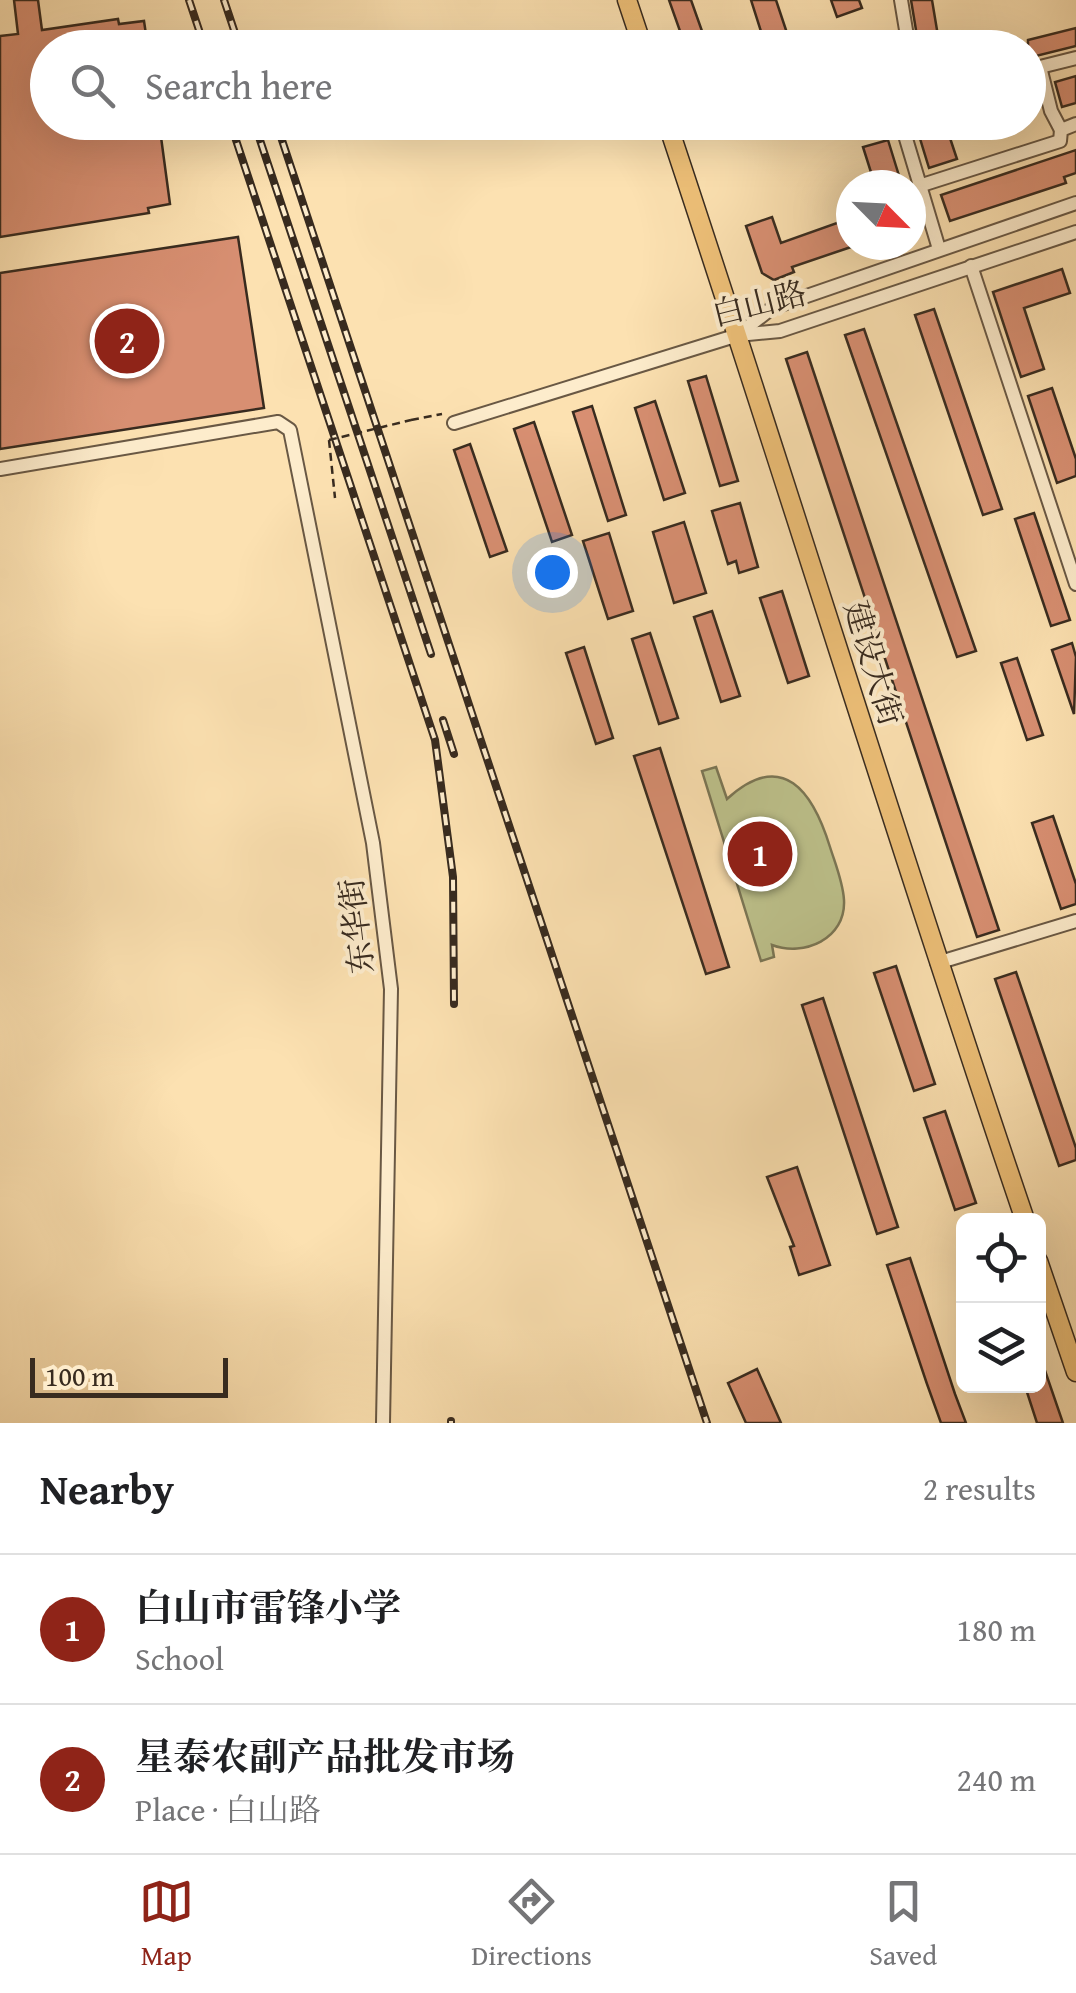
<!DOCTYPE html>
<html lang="en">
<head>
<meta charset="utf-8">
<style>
	:root { --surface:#fff; --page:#f2f2f2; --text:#202124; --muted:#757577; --line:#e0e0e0; --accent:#8f2418 }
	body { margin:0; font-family:"Gentium Book Plus","Noto Serif SC",serif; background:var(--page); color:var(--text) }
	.controls { position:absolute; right:30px; bottom:30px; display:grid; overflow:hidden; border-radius:15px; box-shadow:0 10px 40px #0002 }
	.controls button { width:90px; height:90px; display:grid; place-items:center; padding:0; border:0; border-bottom:2px solid var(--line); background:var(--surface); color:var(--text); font:50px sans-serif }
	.compass { position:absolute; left:836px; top:170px; width:90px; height:90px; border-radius:50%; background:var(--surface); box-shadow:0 10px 40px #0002; rotate:114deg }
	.scale { position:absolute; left:30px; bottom:25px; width:198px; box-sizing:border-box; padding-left:10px; border:5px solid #382b1f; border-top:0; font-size:28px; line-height:35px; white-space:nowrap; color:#382b1f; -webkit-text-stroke:8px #fdeccc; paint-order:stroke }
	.you { position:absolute; left:552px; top:572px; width:35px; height:35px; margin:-25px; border:8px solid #fff; border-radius:50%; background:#1a73e8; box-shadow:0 0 0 15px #1a73e833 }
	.badge { display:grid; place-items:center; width:65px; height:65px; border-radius:50%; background:var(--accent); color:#fff; font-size:32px; font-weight:700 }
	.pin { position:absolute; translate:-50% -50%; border:5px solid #fff; box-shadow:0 2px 10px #0006 }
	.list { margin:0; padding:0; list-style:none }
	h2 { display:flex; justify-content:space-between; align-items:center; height:130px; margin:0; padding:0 40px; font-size:42px }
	h2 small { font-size:32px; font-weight:400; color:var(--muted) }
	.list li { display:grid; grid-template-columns:65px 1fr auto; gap:30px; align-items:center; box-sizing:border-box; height:150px; padding:0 40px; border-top:2px solid var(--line) }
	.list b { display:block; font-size:38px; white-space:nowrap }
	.list p { margin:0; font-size:32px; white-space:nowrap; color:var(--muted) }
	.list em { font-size:32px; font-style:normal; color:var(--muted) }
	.icon { flex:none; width:55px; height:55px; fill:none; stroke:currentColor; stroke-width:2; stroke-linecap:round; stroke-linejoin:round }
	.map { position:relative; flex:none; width:1076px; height:1423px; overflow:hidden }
	.search { position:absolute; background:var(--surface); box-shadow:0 10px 40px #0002; left:30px; right:30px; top:30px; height:110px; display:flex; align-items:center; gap:25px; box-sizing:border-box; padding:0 35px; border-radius:55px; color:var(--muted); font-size:38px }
	.sheet { height:430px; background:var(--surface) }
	nav { display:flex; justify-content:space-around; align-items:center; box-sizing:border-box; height:140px; border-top:2px solid var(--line); background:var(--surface); font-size:28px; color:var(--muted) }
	nav a { display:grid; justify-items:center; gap:5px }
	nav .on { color:var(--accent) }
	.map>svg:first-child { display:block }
	.garden { fill:#bec38d; stroke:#7b7756; stroke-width:2.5 }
	.building { fill:#d88f72; stroke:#382b1f; stroke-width:2.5 }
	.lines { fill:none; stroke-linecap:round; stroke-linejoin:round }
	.minor-casing { stroke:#695844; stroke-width:16 }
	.major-casing { stroke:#382b1f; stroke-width:21 }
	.path { stroke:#382b1f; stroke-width:2.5; stroke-dasharray:8 5; stroke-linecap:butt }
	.minor { stroke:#fdeccc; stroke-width:12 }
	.major { stroke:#eec078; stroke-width:18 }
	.rail-casing { stroke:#382b1f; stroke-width:8 }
	.rail { stroke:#fdeccc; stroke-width:4; stroke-dasharray:11; stroke-linecap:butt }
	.path-bridge { stroke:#382b1f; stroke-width:2.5; stroke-dasharray:8 5; stroke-linecap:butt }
	.labels { text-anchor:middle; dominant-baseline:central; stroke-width:8; stroke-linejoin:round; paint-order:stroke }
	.street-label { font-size:32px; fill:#382b1f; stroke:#fdeccc }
</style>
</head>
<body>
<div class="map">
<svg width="1076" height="1423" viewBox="0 0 1076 1423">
	<rect width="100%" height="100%" fill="#fce1b1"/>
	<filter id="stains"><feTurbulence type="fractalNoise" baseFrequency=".002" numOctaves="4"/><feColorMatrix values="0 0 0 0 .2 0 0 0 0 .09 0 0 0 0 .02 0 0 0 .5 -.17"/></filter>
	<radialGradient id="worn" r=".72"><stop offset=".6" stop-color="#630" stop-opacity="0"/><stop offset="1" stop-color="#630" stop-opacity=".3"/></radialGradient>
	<path class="garden" d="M716 767 727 799C783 748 813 792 830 847 835 863 843 882 844 900 846 939 804 957 772 945L774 957 761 961 702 771Z"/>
	<g class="building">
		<polygon points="14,0 38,0 42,30 118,19 119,24 144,21 148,48 48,48 48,122 159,122 170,204 148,208 149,213 0,237 0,36 18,34"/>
		<polygon points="669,0 691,0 708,48 686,48"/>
		<polygon points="751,0 776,0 787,33 764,41"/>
		<polygon points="831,0 859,0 862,8 837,17"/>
		<polygon points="911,0 932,0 940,48 919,48"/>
		<polygon points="1076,28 1076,46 1028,58 1028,40"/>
		<polygon points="1076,76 1076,103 1062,107 1055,82"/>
		<polygon points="945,123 957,159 929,168 918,132"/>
		<polygon points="888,140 896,166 902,185 875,185 863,147"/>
		<polygon points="1076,150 1076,173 1064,177 1066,183 950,221 941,195"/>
		<polygon points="772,217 781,243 851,218 851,247 792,267 794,272 774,280 762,273 746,226"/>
		<polygon points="238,237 264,408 0,449 0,273"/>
		<polygon points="1062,269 1070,293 1024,308 1044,369 1021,377 993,292"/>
		<polygon points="934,309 1002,509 983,515 915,315"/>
		<polygon points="864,329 976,651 957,657 845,335"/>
		<polygon points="807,352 999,930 977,937 786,359"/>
		<polygon points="706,376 738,481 720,486 688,381"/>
		<polygon points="1052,388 1076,459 1076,476 1057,483 1028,396"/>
		<polygon points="655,401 685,493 664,500 635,408"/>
		<polygon points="592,406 626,515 608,521 573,412"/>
		<polygon points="534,422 572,535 552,542 514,429"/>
		<polygon points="470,444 507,551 490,557 454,450"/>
		<polygon points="740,503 758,567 739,573 736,561 728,564 712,511"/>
		<polygon points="1034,513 1070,620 1051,626 1015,519"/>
		<polygon points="684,522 706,593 674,603 653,532"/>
		<polygon points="609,533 633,611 608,619 583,541"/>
		<polygon points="782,591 809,676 788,683 760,598"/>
		<polygon points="712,611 740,696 721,702 694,617"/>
		<polygon points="650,633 678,718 659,724 632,639"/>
		<polygon points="1072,643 1076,657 1074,714 1052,650"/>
		<polygon points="584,647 613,738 596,744 566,653"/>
		<polygon points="1017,658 1043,735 1027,740 1001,663"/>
		<polygon points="660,748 729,967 706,974 634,756"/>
		<polygon points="1053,816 1076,884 1076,904 1061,909 1032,823"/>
		<polygon points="896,966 935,1084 914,1091 874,973"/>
		<polygon points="1016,972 1076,1148 1076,1160 1059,1166 995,979"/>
		<polygon points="823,998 898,1227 877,1234 802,1005"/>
		<polygon points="945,1111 976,1203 955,1210 924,1118"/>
		<polygon points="797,1167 830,1265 799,1275 790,1247 794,1246 767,1177"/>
		<polygon points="910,1258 955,1394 966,1423 941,1423 927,1384 887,1265"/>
		<polygon points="1038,1356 1040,1356 1063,1423 1037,1423 1025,1386 1038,1386"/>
		<polygon points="757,1369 781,1423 746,1423 728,1383"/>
	</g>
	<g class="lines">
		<defs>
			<g id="minor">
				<polyline points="901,0 909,48"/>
				<polyline points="1040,67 1051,111 1061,130"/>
				<polyline points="1028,70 1076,58"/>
				<polyline points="901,122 939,249"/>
				<polyline points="919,186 1060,141 1061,130 1076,124"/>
				<polyline points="971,266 1076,584"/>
				<polyline points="740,333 772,308 1076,203"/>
				<polyline points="454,423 738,335 780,331 1076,232"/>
				<polyline points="0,469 278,422 290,430 373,843 391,989 383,1423"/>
				<polyline points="937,963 1076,921"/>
			</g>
			<g id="major">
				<polyline points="627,0 643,48"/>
				<path d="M667 122C789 488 901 856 1025 1220"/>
				<polyline points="1038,1261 1076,1372"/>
			</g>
		</defs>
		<use href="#minor" class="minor-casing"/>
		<use href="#major" class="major-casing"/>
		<g class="path">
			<polyline points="411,420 442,414"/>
			<polyline points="329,440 335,498"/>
		</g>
		<use href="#minor" class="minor"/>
		<use href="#major" class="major"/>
		<defs>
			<g id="rail">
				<polyline points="189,0 205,48"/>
				<polyline points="224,0 240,48"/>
				<polyline points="230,122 435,740 453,877 454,1004"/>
				<polyline points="254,122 431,654"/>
				<polyline points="276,122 707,1423"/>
				<polyline points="443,720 454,754"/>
				<polyline points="451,1423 451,1421"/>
			</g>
		</defs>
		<use href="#rail" class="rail-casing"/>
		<use href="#rail" class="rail"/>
		<polyline class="path-bridge" points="329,440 411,420"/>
	</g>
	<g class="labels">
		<g class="street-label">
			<text transform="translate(759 303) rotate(-14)">白山路</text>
			<text transform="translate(874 663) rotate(73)">建设大街</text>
			<text transform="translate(356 926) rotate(-97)">东华街</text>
		</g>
	</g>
	<rect width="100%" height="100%" filter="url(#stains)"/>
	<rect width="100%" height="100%" fill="url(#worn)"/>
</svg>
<div class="controls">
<button><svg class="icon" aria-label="locate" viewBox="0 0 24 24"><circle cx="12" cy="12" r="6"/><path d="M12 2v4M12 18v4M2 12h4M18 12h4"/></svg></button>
<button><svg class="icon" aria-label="layers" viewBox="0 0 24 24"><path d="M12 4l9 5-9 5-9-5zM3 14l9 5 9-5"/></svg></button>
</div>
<svg class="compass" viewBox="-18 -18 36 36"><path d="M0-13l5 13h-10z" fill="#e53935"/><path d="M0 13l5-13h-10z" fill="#757577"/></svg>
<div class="scale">100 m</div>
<div class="you"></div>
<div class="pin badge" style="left:760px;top:854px">1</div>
<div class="pin badge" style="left:127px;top:341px">2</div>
<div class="search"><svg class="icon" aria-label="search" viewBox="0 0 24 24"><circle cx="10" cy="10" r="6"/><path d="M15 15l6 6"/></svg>Search here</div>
</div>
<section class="sheet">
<h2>Nearby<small>2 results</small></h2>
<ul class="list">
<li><span class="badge">1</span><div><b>白山市雷锋小学</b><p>School</p></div><em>180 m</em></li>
<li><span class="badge">2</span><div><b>星泰农副产品批发市场</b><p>Place · 白山路</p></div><em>240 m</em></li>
</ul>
</section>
<nav>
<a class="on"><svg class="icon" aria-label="map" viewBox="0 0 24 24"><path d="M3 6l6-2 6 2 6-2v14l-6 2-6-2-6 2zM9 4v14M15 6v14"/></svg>Map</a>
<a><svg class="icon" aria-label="directions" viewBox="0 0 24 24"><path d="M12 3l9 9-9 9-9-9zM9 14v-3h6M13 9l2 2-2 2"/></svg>Directions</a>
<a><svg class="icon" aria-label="saved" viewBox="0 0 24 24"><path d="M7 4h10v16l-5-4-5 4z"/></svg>Saved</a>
</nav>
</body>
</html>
